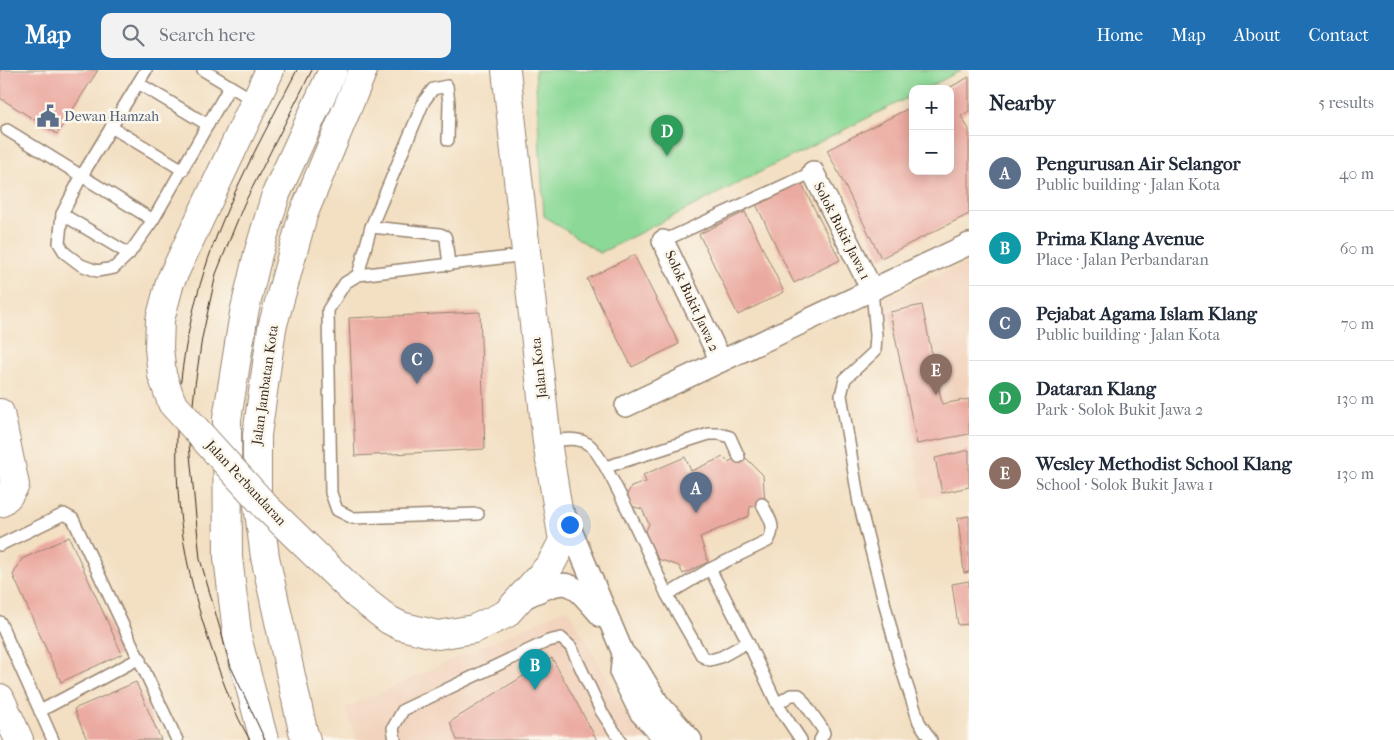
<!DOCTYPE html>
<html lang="en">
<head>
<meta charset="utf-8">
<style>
	:root { --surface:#fff; --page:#f2f2f3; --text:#1f2937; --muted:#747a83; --line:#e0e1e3; --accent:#1f6fb2 }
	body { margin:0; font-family:"IM FELL French Canon",serif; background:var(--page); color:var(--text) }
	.controls { position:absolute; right:15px; top:15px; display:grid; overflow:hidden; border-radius:10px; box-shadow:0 2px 12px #0003 }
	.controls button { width:45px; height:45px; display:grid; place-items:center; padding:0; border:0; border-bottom:1px solid var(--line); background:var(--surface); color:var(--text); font:25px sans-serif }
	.you { position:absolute; left:569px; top:454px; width:18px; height:18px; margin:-12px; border:4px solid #fff; border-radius:50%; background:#1a73e8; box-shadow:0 0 0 8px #1a73e833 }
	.badge { display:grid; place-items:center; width:32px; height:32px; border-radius:50%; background:var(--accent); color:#fff; font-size:16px; font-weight:700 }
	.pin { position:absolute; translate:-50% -41px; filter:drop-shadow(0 1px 2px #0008) }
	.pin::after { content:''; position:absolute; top:26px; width:18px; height:15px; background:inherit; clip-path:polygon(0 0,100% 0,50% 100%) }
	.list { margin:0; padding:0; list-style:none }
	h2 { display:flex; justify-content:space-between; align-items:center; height:65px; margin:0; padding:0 20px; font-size:21px }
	h2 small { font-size:16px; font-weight:400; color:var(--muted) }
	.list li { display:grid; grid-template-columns:32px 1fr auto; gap:15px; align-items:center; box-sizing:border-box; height:75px; padding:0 20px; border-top:1px solid var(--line) }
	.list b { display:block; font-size:19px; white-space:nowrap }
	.list p { margin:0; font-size:16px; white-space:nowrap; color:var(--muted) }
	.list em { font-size:16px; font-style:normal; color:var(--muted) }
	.icon { flex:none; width:28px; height:28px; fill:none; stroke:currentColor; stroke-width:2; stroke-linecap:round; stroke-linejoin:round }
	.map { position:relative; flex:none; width:969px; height:670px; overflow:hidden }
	header { display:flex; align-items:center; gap:30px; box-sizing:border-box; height:70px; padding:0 25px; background:var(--accent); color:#fff }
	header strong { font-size:24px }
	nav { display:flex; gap:28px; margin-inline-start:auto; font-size:18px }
	.search { width:350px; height:45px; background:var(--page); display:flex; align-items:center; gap:12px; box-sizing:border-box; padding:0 18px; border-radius:10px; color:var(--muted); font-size:19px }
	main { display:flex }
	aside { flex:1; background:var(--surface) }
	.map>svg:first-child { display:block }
	.built { fill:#f2d4be }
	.green { fill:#8cd997; stroke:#64825a }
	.building { fill:#ebaaa1 }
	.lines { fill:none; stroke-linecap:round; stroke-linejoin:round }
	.lane-casing { stroke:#978470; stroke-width:14 }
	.street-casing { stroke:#978470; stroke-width:24 }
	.secondary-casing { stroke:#978470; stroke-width:30 }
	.highway-casing { stroke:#978470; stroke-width:30 }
	.lane { stroke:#fff; stroke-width:11 }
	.street { stroke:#fff; stroke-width:21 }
	.secondary { stroke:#fff; stroke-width:28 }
	.highway { stroke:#fff; stroke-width:28 }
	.tram { stroke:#3b2a1e; stroke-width:1 }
	.secondary-bridge-casing { stroke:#978470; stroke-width:30; stroke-linecap:butt }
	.secondary-bridge { stroke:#fff; stroke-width:28 }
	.labels { text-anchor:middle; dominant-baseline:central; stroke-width:5; stroke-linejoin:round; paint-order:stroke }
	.service-label { font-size:14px; fill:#4e5e75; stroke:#fbf7ec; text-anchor:start }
	.street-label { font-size:14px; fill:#3b2a1e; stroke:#fbf7ec }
</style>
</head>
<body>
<header>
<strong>Map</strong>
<div class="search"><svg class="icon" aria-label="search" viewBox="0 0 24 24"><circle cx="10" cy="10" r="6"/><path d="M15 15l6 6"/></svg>Search here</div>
<nav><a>Home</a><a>Map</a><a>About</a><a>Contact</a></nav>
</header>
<main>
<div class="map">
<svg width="969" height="670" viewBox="0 0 969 670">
	<rect width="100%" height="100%" fill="#fbf7ec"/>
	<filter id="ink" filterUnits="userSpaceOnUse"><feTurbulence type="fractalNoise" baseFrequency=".02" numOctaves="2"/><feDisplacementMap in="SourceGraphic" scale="10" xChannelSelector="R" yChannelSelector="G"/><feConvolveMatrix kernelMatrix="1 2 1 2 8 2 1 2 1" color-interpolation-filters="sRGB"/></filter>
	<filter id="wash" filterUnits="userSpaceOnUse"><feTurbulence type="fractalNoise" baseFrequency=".0096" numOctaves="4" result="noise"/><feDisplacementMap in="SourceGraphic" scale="20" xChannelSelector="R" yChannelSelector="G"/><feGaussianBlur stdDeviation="1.12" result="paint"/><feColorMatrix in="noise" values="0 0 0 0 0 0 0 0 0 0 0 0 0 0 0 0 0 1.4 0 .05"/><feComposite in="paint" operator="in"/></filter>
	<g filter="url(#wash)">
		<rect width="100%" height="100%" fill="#f3dfc2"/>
		<g class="built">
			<polygon points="969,191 969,421 923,428 885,228"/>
			<polygon points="568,538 628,646 650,670 357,670 345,638"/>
		</g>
		<polygon class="green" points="535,0 962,0 925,19 913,19 913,25 600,183 544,146"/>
		<g id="blocks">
			<g class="building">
				<polygon points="0,0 98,0 57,64 0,28"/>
				<polygon points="969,7 969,41 961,46 969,59 969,144 881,188 827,80 913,36 913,101 950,101 950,19 947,19"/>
				<polygon points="800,110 840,190 794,213 755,132"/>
				<polygon points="745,142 784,222 738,245 699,164"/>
				<polygon points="634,185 679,274 632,297 587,209"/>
				<polygon points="922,235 942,334 969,329 969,364 917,374 890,242"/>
				<polygon points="480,242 485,379 355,386 349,248"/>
				<polygon points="969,380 969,417 942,423 935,388"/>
				<polygon points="743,385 763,405 765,433 750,437 749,446 700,467 708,492 683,504 679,496 652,487 643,467 649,454 642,439 631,436 626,426 631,417 646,412 643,405 685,387 691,401 723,387 728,392"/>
				<polygon points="969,446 969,502 964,503 958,448"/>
				<polygon points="69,467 122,584 61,612 13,505 22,489"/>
				<polygon points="969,511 969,554 958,555 952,514"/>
				<polygon points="552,588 597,670 457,670 450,652"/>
				<polygon points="136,612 161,670 87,670 74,639"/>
			</g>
		</g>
	</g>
	<g filter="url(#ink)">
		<use href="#blocks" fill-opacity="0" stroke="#978470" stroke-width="1"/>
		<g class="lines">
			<defs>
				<g id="lane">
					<polyline points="146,0 81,107 62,144 59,173 65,183 81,195 97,201 114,198 129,184 153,150 230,16"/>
					<polyline points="203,0 255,31"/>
					<polyline points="138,13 208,55"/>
					<polyline points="111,57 183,100"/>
					<polyline points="7,60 153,150"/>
					<polyline points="62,144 129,184"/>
					<polyline points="371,157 440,164 445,166 446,169 449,195"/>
					<polyline points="663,171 813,102"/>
					<polyline points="358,205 371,157 424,31 433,19 447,16 449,33 448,70"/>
					<polyline points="872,220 876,265 875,281 845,309 841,325 859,433 900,594 919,652 931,670"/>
					<path d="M547 372C560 370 576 366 588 374 604 382 656 501 667 525L710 499 768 471C777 456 769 448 762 434"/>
					<polyline points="606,397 709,364 720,364 730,367 739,387"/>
					<polyline points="478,444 353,448 337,440 331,423 328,240 345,213 358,205 526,185"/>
					<polyline points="0,475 64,444 73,449 177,670"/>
					<polyline points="710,499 748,572 777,634 801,670"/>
					<polyline points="667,525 702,586 710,590 721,587 748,572"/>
					<polyline points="0,552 53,670"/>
					<polyline points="777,634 791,625 799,625 822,658 824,663 820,670"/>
					<polyline points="40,641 140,588"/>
					<polyline points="395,670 393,658 403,640 548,571 561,568 571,577 601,641 620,670"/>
				</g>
				<g id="street">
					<polyline points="813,102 872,220"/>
					<polyline points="663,171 721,291"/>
					<polyline points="626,336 969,174"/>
					<polyline points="565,446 623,583 637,598 658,633 691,670"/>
					<path d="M524 528C572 506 568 509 602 547"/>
					<polyline points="623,583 621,604 640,642 666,670"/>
				</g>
				<g id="secondary">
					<polyline points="170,212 270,0"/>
					<polyline points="0,343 15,415 8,426 0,433"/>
					<polyline points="357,525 389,550 401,556 438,565 474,559 506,544 551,494 563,471 547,372 506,0"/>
					<polyline points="0,628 19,670"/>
				</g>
				<g id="highway">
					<polyline points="264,670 238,571 228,487 227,349 244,243 258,184 276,124 333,0"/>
					<polyline points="306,670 303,661 265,487 257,427 257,365 272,258 303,145 363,0"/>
				</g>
			</defs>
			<use href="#lane" class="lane-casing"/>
			<use href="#street" class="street-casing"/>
			<use href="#secondary" class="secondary-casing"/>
			<use href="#highway" class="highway-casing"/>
			<use href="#lane" class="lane"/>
			<use href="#street" class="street"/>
			<use href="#secondary" class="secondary"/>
			<use href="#highway" class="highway"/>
			<g class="tram">
				<path d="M250 670C234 643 223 612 213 583 196 535 183 484 179 433 172 357 181 274 204 202 226 131 263 66 297 0"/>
				<polyline points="265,670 231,597 200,489 189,374 195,315 202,268 216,204 244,134 312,0"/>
			</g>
			<defs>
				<polyline id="secondary-bridge" points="170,212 160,250 159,278 162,305 172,333 266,437 357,525"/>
			</defs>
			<use href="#secondary-bridge" class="secondary-bridge-casing"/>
			<use href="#secondary-bridge" class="secondary-bridge"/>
		</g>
	</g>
	<defs>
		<symbol id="civic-bare" viewBox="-9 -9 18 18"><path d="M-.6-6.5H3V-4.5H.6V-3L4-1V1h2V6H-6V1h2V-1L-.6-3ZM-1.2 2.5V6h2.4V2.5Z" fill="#5c6f8a" stroke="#fbf7ec" stroke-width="2.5" paint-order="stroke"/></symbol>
	</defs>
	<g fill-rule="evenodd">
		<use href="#civic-bare" x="32" y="30" width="32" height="32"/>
	</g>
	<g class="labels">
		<g class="service-label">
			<text x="64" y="46">Dewan Hamzah</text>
		</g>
		<g class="street-label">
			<text transform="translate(842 161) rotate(63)">Solok Bukit Jawa 1</text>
			<text transform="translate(692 231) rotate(65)">Solok Bukit Jawa 2</text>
			<text transform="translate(539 298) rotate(-96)">Jalan Kota</text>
			<text transform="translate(265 315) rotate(-82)">Jalan Jambatan Kota</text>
			<text transform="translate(246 413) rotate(47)">Jalan Perbandaran</text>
		</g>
	</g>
</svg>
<div class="controls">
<button>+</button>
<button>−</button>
</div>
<div class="you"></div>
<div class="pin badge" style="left:696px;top:443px;background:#5c6f8a">A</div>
<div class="pin badge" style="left:535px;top:620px;background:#0f9aa8">B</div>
<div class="pin badge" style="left:417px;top:314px;background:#5c6f8a">C</div>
<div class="pin badge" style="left:667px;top:86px;background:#2e9e5b">D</div>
<div class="pin badge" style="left:936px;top:325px;background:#8d6e63">E</div>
</div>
<aside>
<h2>Nearby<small>5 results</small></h2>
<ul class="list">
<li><span class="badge" style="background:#5c6f8a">A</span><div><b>Pengurusan Air Selangor</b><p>Public building · Jalan Kota</p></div><em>40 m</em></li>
<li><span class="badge" style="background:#0f9aa8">B</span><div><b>Prima Klang Avenue</b><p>Place · Jalan Perbandaran</p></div><em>60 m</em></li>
<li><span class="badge" style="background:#5c6f8a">C</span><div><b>Pejabat Agama Islam Klang</b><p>Public building · Jalan Kota</p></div><em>70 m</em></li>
<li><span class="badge" style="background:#2e9e5b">D</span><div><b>Dataran Klang</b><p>Park · Solok Bukit Jawa 2</p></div><em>130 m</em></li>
<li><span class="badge" style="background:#8d6e63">E</span><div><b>Wesley Methodist School Klang</b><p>School · Solok Bukit Jawa 1</p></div><em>130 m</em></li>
</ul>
</aside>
</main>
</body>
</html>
